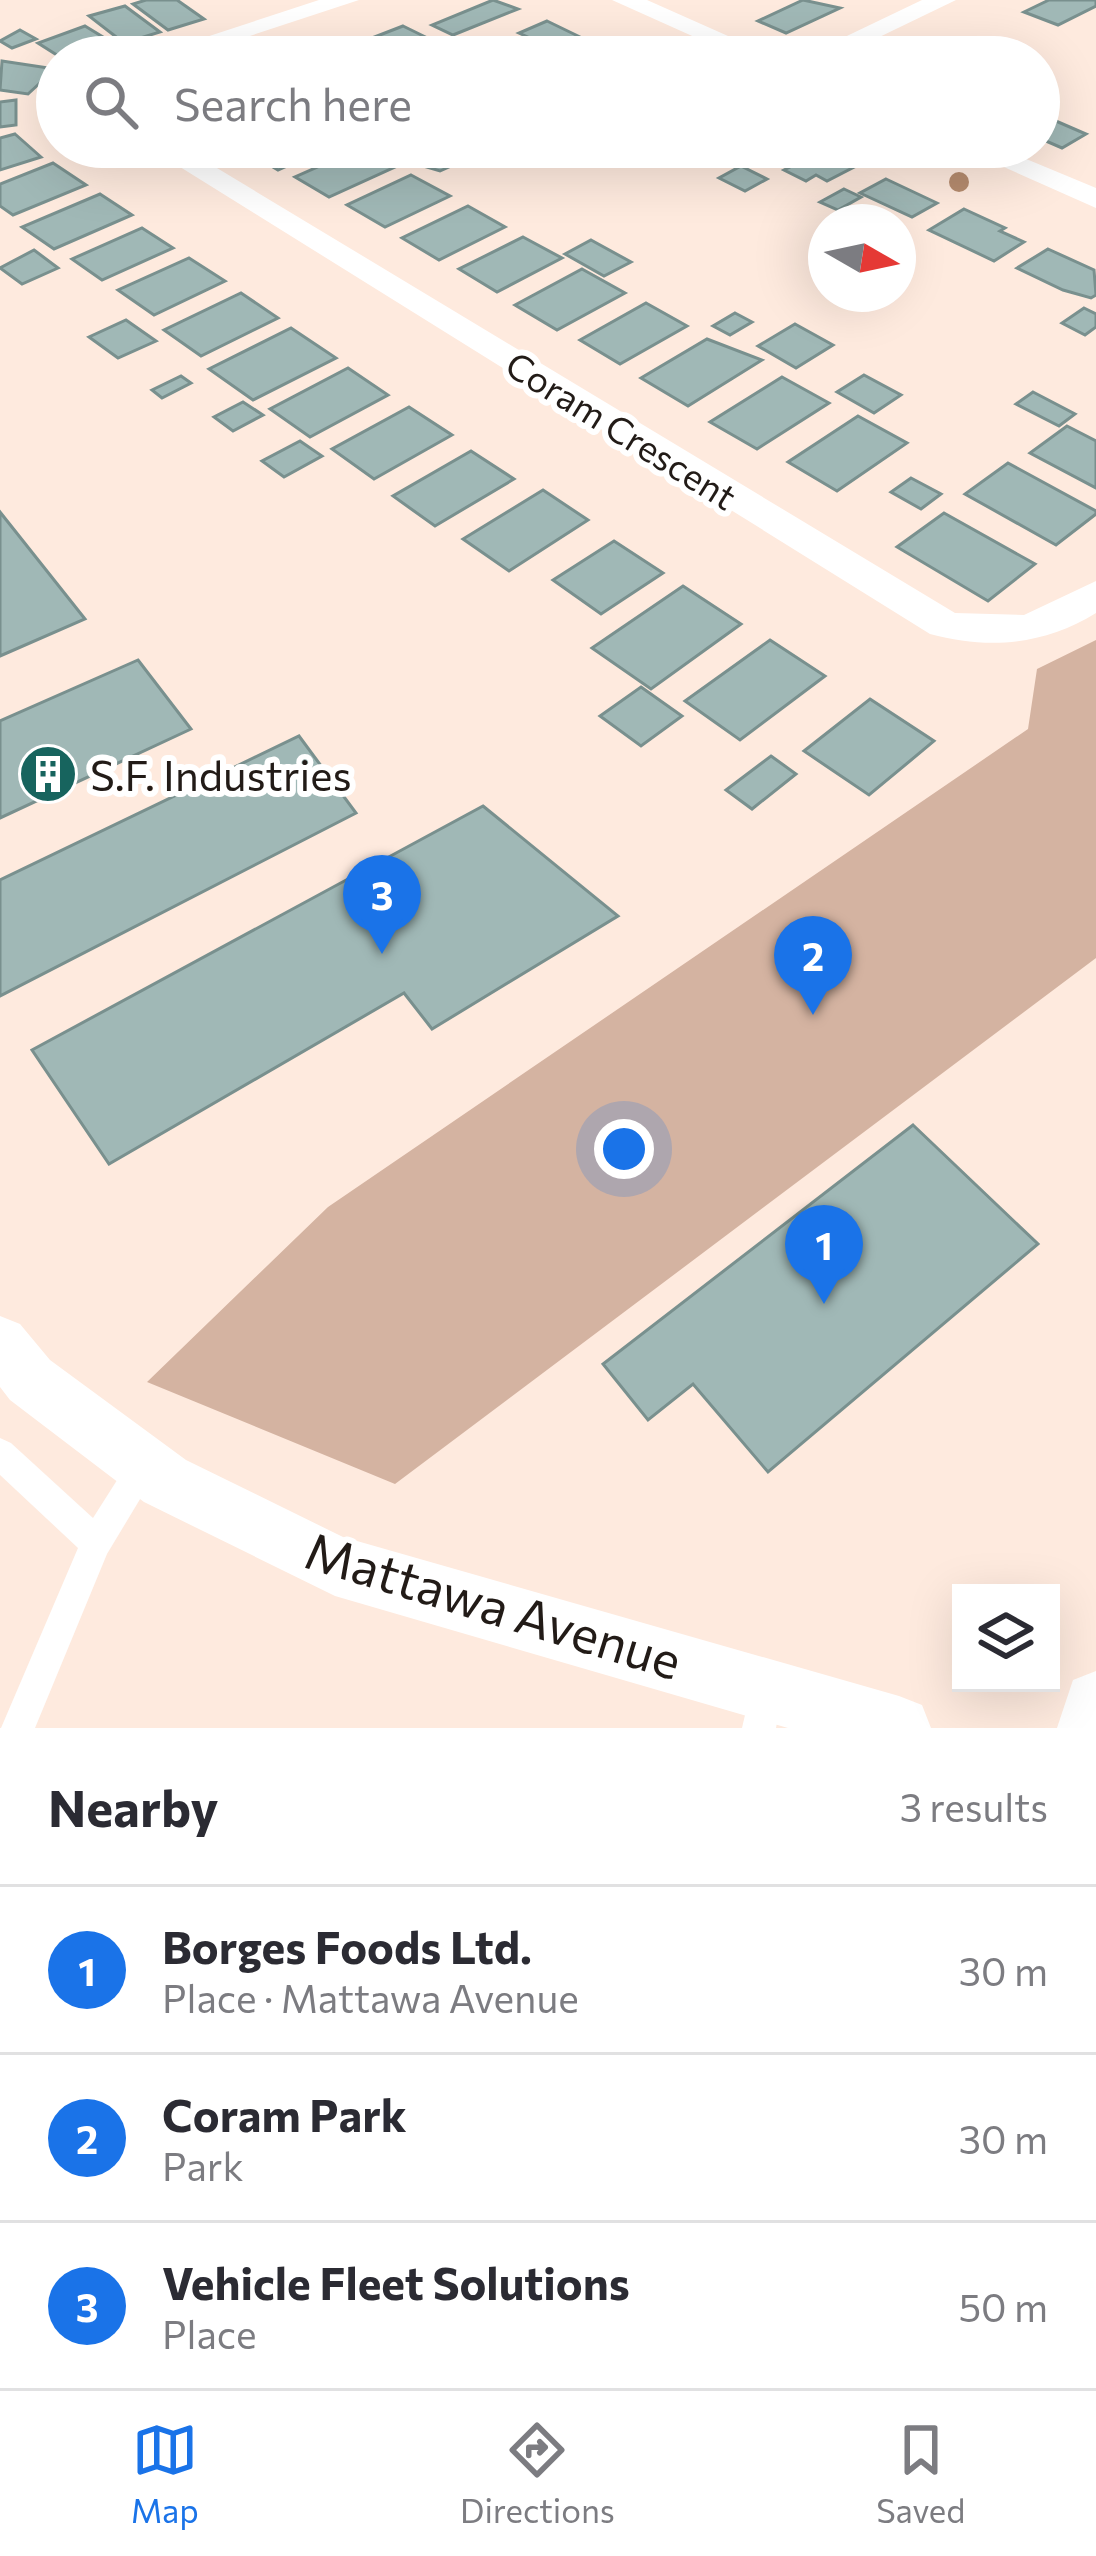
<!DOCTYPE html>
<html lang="en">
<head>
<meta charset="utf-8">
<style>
	:root { --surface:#fff; --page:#f7f7f7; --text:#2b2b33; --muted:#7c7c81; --line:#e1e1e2; --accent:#1a73e8 }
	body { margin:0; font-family:Commissioner,sans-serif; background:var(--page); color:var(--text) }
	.controls { position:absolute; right:36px; bottom:36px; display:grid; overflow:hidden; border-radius:0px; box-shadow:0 12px 48px #0002 }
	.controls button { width:108px; height:108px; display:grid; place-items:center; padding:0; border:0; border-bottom:3px solid var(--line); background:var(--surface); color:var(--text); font:60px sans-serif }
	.compass { position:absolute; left:808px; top:204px; width:108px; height:108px; border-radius:50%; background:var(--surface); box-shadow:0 12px 48px #0002; rotate:99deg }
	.you { position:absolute; left:624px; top:1149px; width:42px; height:42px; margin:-30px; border:9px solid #fff; border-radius:50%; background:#1a73e8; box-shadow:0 0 0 18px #1a73e833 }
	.badge { display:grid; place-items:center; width:78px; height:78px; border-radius:50%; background:var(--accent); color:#fff; font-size:39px; font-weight:700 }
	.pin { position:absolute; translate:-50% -99px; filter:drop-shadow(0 3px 6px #0008) }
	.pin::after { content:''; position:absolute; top:63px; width:42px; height:36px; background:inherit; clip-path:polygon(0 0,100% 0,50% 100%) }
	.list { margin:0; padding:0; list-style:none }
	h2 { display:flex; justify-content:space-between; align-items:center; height:156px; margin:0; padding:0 48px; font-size:51px }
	h2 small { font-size:39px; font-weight:400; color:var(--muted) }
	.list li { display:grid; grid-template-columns:78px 1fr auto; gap:36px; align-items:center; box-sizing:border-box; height:168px; padding:0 48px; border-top:3px solid var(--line) }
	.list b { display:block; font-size:45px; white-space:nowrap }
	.list p { margin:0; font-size:39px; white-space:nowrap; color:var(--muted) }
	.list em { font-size:39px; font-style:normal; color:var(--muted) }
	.icon { flex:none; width:66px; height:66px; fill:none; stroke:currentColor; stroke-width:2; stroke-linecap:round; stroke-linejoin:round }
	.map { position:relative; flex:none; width:1096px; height:1728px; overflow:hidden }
	.search { position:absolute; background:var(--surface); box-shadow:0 12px 48px #0002; left:36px; right:36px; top:36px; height:132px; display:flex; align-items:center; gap:30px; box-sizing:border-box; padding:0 42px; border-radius:66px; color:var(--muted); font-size:45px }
	.sheet { height:660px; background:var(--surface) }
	nav { display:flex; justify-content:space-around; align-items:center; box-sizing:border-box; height:168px; border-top:3px solid var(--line); background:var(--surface); font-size:33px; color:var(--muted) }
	nav a { display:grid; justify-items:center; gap:6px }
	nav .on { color:var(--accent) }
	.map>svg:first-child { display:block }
	.green { fill:#d4b3a1 }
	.building { fill:#a0b8b6; stroke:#79908e; stroke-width:3 }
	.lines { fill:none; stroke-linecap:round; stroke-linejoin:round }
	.lane { fill:#fff; fill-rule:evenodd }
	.street { fill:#fff; fill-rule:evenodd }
	.tree { fill:#b58b6e }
	.labels { text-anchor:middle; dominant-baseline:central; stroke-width:12; stroke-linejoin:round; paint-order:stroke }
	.far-street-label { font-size:36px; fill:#221b17; stroke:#fff }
	.poi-label { font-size:42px; fill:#221b17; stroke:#fff; text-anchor:start }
	.near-street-label { font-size:51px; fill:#221b17; stroke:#fff }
</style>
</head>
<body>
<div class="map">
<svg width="1096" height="1728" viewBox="0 0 1096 1728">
	<rect width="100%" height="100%" fill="#feeade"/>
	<polygon class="green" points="1096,640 1096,958 395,1484 147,1382 328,1207 1028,729 1037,669"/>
	<g class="building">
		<polygon points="146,0 177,0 204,19 168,30 133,4"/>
		<polygon points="493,0 518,9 453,35 432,25"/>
		<polygon points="803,0 840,8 786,33 758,21"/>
		<polygon points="1049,0 1096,0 1096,6 1058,25 1024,12"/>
		<polygon points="125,6 160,32 124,43 89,16"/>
		<polygon points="547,21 578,36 550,47 519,33"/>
		<polygon points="85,26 116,45 83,57 60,57 38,43"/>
		<polygon points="403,26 454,51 438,57 387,57 359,43"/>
		<polygon points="20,30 36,39 12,48 0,41"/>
		<polygon points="344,44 369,57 309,57"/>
		<polygon points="2,61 55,69 28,94 0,90"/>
		<polygon points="16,100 16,125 0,127 0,102"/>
		<polygon points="1042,115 1086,134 1062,148 1039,138"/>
		<polygon points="15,134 41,157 0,170 0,138"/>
		<polygon points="249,147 329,147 278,170 243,149"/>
		<polygon points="363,147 397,166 329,197 295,177"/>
		<polygon points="424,147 451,151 467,159 440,171 399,159"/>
		<polygon points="809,147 820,147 858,165 827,181 816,175 806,181 784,170 794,165 784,160"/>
		<polygon points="53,163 86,185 13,215 0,206 0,184"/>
		<polygon points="741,166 767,179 745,191 719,178"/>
		<polygon points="411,175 450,196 385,227 347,205"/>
		<polygon points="886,179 937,203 912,217 860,193"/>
		<polygon points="844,189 861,197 838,210 820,202"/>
		<polygon points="100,194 132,215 54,249 22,227"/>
		<polygon points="468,206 505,227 439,260 402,238"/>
		<polygon points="964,209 1005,228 1000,231 1024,242 994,261 929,230"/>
		<polygon points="142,228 173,248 102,280 72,259"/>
		<polygon points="523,237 562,258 497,292 459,269"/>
		<polygon points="591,240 631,262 604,276 565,254"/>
		<polygon points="1048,249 1094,270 1096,295 1091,298 1063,290 1017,268"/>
		<polygon points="34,250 58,268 22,284 0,268"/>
		<polygon points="189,258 225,281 154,315 118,290"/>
		<polygon points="582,269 625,293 557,330 515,305"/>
		<polygon points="241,293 278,318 201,356 164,330"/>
		<polygon points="646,303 687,326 620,364 580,340"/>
		<polygon points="1084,308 1096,314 1096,327 1085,335 1062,323"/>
		<polygon points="735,313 752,322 730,335 713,326"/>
		<polygon points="126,320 156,341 118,358 89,337"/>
		<polygon points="795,324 833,345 796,368 758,346"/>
		<polygon points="291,328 336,358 253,400 209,369"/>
		<polygon points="707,339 762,360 688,406 641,378"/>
		<polygon points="348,368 388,395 310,437 270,409"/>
		<polygon points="864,375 901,395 874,413 837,392"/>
		<polygon points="181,376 191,383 162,398 152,390"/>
		<polygon points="782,377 829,403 757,449 710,422"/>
		<polygon points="1033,392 1075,414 1059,426 1016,404"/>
		<polygon points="243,402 263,415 233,431 214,417"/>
		<polygon points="409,407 452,435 374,479 332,449"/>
		<polygon points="858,416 907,443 837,491 788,462"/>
		<polygon points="1067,426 1096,441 1096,488 1030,453"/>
		<polygon points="300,441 322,456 284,477 262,461"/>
		<polygon points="471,451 514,479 435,526 393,496"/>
		<polygon points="1008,463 1096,511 1096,514 1056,545 965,494"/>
		<polygon points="911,478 941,494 921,509 891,492"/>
		<polygon points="543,490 588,520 509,571 463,539"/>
		<polygon points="0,512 85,619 0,656"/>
		<polygon points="944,513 1035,564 988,601 897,547"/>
		<polygon points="614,541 663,573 601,614 553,580"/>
		<polygon points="683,586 741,624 651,689 592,648"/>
		<polygon points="770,640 825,676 740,740 685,701"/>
		<polygon points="138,660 191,729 0,818 0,721"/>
		<polygon points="641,687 682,716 641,746 600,716"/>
		<polygon points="870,699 934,741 869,795 804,751"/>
		<polygon points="299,736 356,813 0,996 0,880"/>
		<polygon points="771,756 796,774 752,809 726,790"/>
		<polygon points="483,806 618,916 432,1029 404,993 109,1164 32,1050"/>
		<polygon points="913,1125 1038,1244 768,1472 693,1384 648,1420 603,1364"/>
	</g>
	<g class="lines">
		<g class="lane">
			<polygon points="0,1438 11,1443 93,1518 133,1455 144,1450 155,1455 160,1466 107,1554 35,1728 1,1728 78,1548 0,1475"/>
			<polygon points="766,1671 778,1676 783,1688 776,1728 742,1728 754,1676"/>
		</g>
		<g class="street">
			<polygon points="319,0 359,0 186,57 145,57"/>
			<polygon points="612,0 647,0 775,57 739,57"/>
			<polygon points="922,0 956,0 838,57 803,57"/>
			<path d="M148 147H182L955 613 1024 615 1096 581V613C1044 645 989 650 930 634Z"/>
			<polygon points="959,147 997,147 1096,188 1096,208"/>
			<polygon points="0,1316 20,1324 50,1360 186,1460 343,1537 899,1696 922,1705 931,1728 788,1728 335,1596 144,1502 10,1400 0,1387"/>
			<polygon points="1096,1671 1096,1728 1057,1728 1073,1680"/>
		</g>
	</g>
	<circle class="tree" cx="959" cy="182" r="10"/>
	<defs>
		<symbol id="building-disc" viewBox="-11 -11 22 22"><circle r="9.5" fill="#17645e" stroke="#fff"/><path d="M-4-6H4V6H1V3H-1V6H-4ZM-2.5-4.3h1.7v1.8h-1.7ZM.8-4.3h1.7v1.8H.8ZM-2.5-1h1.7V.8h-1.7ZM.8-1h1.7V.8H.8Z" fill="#fff"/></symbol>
	</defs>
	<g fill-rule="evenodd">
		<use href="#building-disc" x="15" y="741" width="66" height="66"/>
	</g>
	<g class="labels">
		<g class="far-street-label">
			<text transform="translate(622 429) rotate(32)">Coram Crescent</text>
		</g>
		<g class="poi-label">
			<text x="90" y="774">S.F. Industries</text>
		</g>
		<g class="near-street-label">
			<text transform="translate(494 1604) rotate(17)">Mattawa Avenue</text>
		</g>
	</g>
</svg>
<div class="controls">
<button><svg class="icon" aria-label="layers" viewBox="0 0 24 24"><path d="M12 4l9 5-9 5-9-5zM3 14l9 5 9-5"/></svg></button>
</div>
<svg class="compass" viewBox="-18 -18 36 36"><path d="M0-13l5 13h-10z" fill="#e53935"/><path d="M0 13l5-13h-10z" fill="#7c7c81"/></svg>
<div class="you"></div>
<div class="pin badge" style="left:824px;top:1304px">1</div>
<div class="pin badge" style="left:813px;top:1015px">2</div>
<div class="pin badge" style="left:382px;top:954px">3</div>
<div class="search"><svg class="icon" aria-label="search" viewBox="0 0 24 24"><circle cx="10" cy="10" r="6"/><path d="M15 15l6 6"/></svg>Search here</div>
</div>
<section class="sheet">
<h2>Nearby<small>3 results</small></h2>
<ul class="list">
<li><span class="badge">1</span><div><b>Borges Foods Ltd.</b><p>Place · Mattawa Avenue</p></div><em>30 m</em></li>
<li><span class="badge">2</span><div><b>Coram Park</b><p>Park</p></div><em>30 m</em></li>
<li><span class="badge">3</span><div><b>Vehicle Fleet Solutions</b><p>Place</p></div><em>50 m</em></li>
</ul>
</section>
<nav>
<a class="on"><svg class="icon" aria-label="map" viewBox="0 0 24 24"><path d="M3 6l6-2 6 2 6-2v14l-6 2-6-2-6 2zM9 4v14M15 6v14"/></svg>Map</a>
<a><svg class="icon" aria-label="directions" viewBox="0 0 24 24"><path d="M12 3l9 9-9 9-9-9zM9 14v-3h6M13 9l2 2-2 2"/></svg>Directions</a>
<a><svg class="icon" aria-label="saved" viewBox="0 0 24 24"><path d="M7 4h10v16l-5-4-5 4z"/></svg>Saved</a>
</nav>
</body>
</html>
